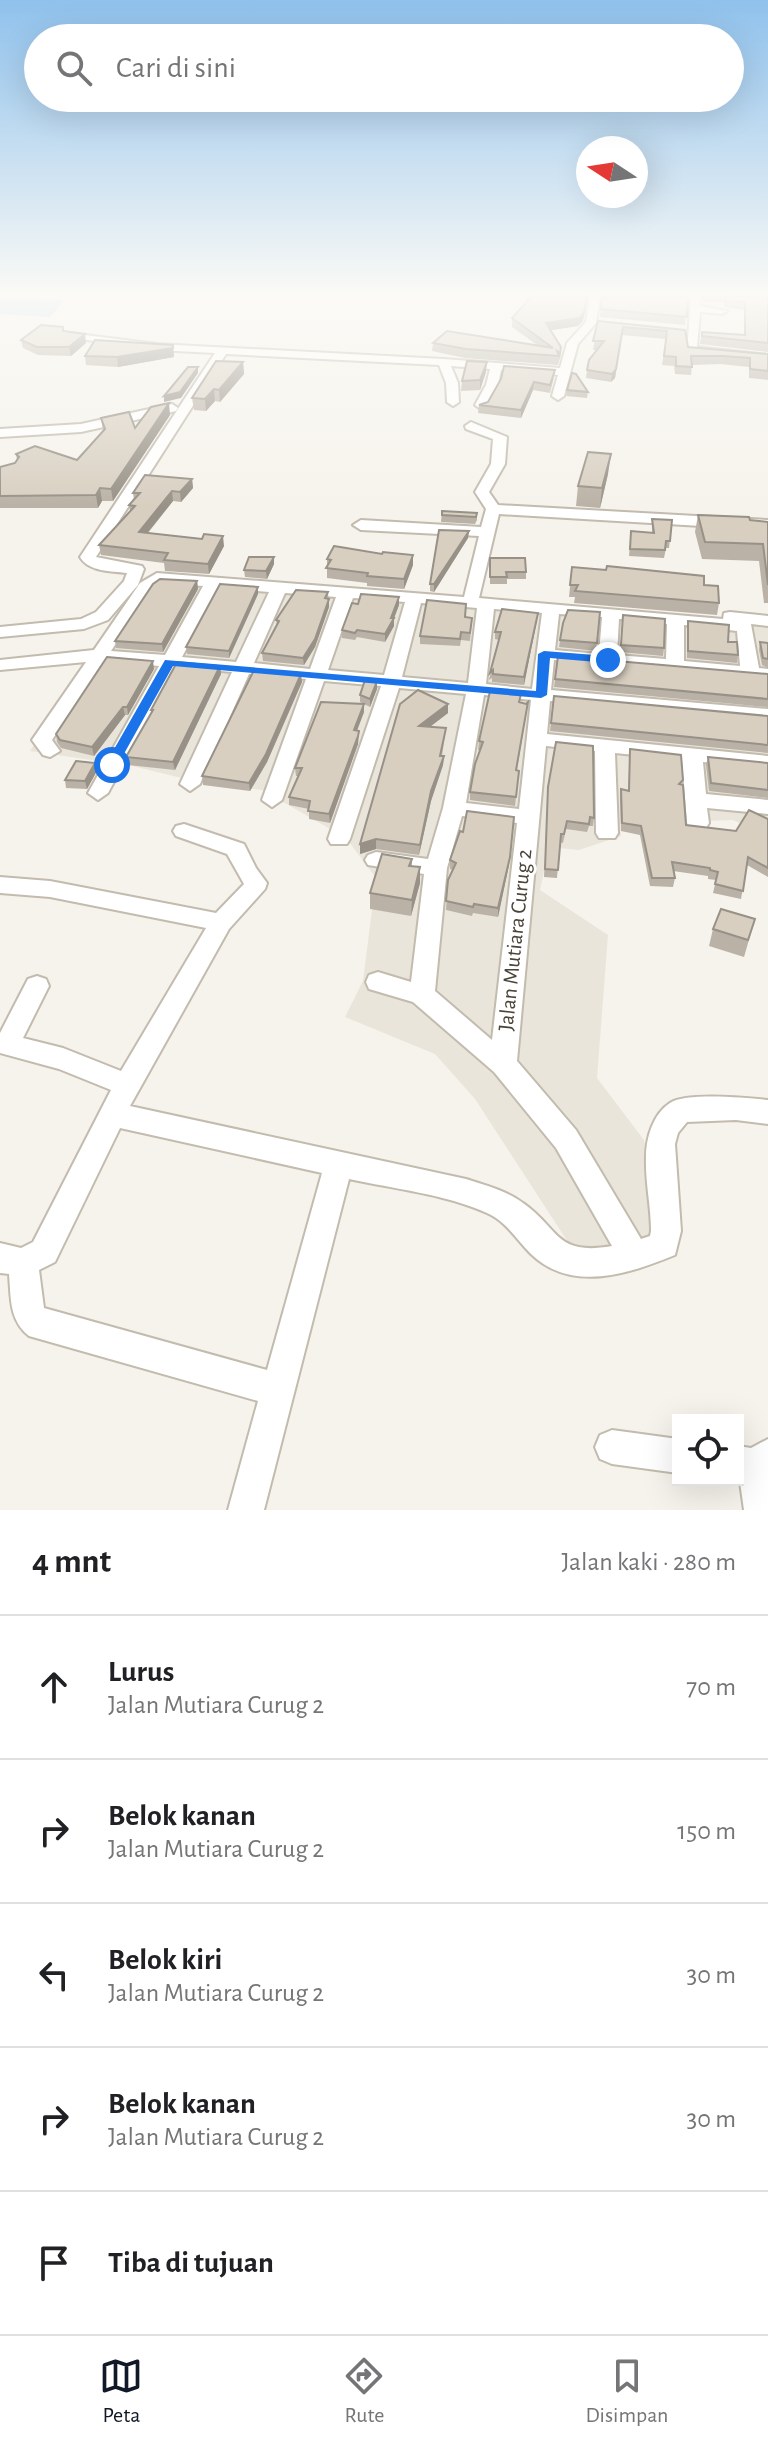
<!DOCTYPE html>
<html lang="id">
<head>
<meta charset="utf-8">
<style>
	:root { --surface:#fff; --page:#f2f2f2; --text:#202124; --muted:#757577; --line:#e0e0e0; --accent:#111827 }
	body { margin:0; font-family:"Alegreya Sans",sans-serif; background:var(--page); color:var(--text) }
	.controls { position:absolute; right:24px; bottom:24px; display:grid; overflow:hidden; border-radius:0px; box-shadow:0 8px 32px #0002 }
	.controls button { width:72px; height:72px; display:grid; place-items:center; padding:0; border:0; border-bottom:2px solid var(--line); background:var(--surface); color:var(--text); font:40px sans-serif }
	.compass { position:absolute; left:576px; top:136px; width:72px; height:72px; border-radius:50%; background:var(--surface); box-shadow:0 8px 32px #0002; rotate:282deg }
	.stop { position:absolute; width:24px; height:24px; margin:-18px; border:6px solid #1a73e8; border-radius:50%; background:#fff }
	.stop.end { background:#1a73e8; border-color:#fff; box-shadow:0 2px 8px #0008 }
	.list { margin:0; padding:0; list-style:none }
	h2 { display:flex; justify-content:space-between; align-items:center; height:104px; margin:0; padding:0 32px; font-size:34px }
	h2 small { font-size:26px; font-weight:400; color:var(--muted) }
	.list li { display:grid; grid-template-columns:52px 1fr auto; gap:24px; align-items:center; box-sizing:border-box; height:144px; padding:0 32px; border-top:2px solid var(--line) }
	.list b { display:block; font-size:30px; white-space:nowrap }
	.list p { margin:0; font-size:26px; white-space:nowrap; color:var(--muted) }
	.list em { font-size:26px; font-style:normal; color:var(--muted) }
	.icon { flex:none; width:44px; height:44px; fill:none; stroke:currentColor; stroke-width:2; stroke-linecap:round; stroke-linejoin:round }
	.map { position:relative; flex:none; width:768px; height:1510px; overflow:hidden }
	.search { position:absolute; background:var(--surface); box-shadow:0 8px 32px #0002; left:24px; right:24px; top:24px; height:88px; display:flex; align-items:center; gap:20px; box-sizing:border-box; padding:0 28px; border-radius:44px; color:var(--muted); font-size:30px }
	.sheet { height:824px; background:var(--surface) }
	nav { display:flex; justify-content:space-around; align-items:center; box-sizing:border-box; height:112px; border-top:2px solid var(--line); background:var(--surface); font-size:22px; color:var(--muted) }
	nav a { display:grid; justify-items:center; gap:4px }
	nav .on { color:var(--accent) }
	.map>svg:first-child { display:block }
	.residential { fill:#eae5da }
	.water { fill:#a9d4f2 }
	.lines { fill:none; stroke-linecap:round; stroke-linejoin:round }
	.minor-casing { stroke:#c2bbae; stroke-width:4 }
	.minor { fill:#fff; fill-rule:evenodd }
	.wall { fill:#bab2a6 }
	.shaded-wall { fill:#979187 }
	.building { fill:#d8cfc1; stroke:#979187; stroke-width:2 }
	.route { fill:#1a73e8 }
	.labels { text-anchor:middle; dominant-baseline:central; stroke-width:6; stroke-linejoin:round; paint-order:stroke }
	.street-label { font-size:22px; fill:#4b4439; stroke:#fff }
</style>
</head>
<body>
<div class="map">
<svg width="768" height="1510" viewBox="0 0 768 1510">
	<rect width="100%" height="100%" fill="#f6f3ec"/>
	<polygon class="residential" points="158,573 768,624 768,836 733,820 620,824 621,836 579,850 549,847 540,890 608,935 597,1078 644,1140 658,1213 656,1242 577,1256 475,1099 435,1054 345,1017 363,981 376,878 346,838 262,790 190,780 132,766 30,751 145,577"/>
	<polygon class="water" points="0,298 65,300 50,317 0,314"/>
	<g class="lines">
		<defs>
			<g id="minor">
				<path d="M590 296H600L596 323 578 344 564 396 558 400 552 396 558 375 501 370 498 385 485 408 481 409 475 405 486 385 490 369 451 366 458 383 459 402 453 406 447 402 446 383 439 365 226 354 96 557 142 566 144 569 138 585 108 620 84 629 0 637V627L81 619 96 612 124 581 127 573C111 571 89 572 80 557L215 353 157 350 73 338 67 335 69 333 157 344 444 359 560 368 567 343 586 322Z"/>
				<polygon points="691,296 701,296 700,306 727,311 722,314 700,312 697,347 768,355 768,361 687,352"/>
				<polygon points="172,404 178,408 176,411 81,432 0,437 0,429 81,424"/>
				<path d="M471 422 507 437 505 464 489 492 498 505 768 520V530L499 514 479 598 723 619 724 613 730 612 768 616V626L751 624 759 668 768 669V679L554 660 551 690 768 709V721L550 701 547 734 768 756V768L703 762 706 794 768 800V814L707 808 709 823 706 828H690L687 823 682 760 615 753 618 833 615 838H599L596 833 595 751 546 746 517 1061 576 1130 641 1239 650 1236 651 1231C651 1206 645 1182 646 1157 646 1138 653 1114 670 1103 686 1092 748 1098 768 1100V1124L736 1120 687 1122 678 1133 675 1144 681 1231 675 1255C630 1273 573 1294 531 1254 516 1239 507 1222 487 1213 445 1194 394 1189 349 1179L264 1510H228L258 1401 29 1336C9 1320 11 1298 9 1274L0 1273V1243L21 1248 33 1242 111 1090 59 1069 0 1053V1033L28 979 37 976 46 979 49 986 23 1038 63 1048 121 1071 206 928 50 897 0 893V877L50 881 216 913 244 884 227 854 176 836 173 831 176 826 184 824 244 844 256 868 267 883 265 889 229 929 130 1106 466 1179C485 1185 507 1191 523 1203 560 1229 555 1256 612 1246L556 1148 494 1072 413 1002 369 989 366 982 369 975 378 972 411 982 424 874 368 865 365 860 368 855 376 852 428 859 443 808 466 694 399 688 350 839 347 844H331L328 839 381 686 324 681 282 800 272 807 262 800 306 679 249 674 200 784 190 791 180 784 232 672 176 667 108 793 98 800 88 793 159 666 104 661 52 740 60 751 50 757 43 755 32 740 86 662 0 670V660L94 650 140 583 157 573 464 597 479 536 361 530 353 525 361 520 481 527 486 509 475 492 491 464 493 439 466 429 465 426ZM160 583 203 586 165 655 111 651 152 589ZM219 588 269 592 236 662 182 657ZM285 593 336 597 310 669 254 663ZM353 598 405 602 384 675 328 670ZM421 603 477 608 468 683 402 677ZM494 609 542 613 532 689 486 684ZM559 614 602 617 599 654 555 650ZM619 619 667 624 666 659 617 655ZM684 625 737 631 740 666 684 661ZM484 695 531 700 519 809 466 803ZM462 816 517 823 492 1040 435 991 447 868ZM120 1128 322 1173 267 1370 44 1308 39 1270 55 1262Z"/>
				<polygon points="612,1430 678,1439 678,1473 612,1464 600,1459 595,1447 600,1435"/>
				<polygon points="768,1439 768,1510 744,1510 740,1482 734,1480 738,1480 738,1446 751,1448"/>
			</g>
		</defs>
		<use href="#minor" class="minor-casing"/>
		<use href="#minor" class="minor"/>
	</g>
	<g class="wall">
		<polygon points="532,296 588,296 583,321 578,326 551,330 561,355 558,365 465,358 432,351 433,343 537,345 512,327 512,318"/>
		<polygon points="602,296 688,296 685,325 600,317"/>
		<polygon points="702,296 768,296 768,352 700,344 702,332 744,335 744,310 724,307 724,303 703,302"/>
		<polygon points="598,321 685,330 688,347 768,354 768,380 749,378 749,367 720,364 692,365 691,375 675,374 674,366 662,365 666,339 622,335 615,378 611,382 586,378 587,370 597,350 593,350"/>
		<polygon points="63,331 86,343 71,356 38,355 23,348 21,340"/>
		<polygon points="173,345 174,357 118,367 86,365 85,356"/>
		<polygon points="243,362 244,374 220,402 215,401 206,411 194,410 192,398"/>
		<polygon points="486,372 480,390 461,391 462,381"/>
		<polygon points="554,378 550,393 533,390 521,418 478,413 479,405 488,402 501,379"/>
		<polygon points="567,390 588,392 587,398 566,396"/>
		<polygon points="170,415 113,501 102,501 98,508 0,508 0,467 15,463 17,460 16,454 77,460 103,431 101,418 135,428"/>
		<polygon points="608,474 600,508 576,506 578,486"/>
		<polygon points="192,479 193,488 181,502 173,501 148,533 224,546 209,574 165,571 164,563 101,555 99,545 130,511 129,505 134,500 133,493"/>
		<polygon points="442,511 477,513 477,520 475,524 441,522"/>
		<polygon points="698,515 768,522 768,603 764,603 759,561 702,559 695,532"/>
		<polygon points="652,519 672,520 669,548 666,548 664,558 629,556 631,531 652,533"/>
		<polygon points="469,531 468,538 434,592 430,591 430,584"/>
		<polygon points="274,557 274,564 267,579 245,577 244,570"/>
		<polygon points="490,558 526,572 526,579 507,579 507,584 490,584"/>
		<polygon points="327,559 413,565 404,589 367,586 367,583 327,578"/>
		<polygon points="572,567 704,585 719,603 717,615 574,603 575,597 569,597"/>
		<polygon points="197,581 198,589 163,652 116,648 115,641"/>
		<polygon points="328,592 329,607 315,647 304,665 263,661 262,653 277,626 276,620"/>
		<polygon points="258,594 229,658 187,654 186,647"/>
		<polygon points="399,597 399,605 394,618 394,626 385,642 357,637 355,640 342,638 342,630 358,604"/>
		<polygon points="600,612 596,651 559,647 563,623"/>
		<polygon points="538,613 524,685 492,682 492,678 489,680 499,640 495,639 495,632"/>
		<polygon points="623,615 664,648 663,656 620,652"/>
		<polygon points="465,617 472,618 470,641 461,640 460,646 420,644 420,636"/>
		<polygon points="688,621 738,655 737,663 687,658 687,628"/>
		<polygon points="760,642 768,643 768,668 762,665 759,650"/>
		<polygon points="558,656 768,674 768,707 554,687"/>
		<polygon points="220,666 221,674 175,770 128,765 126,757 151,714 151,710"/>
		<polygon points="154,669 128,715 125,715 94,756 61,748 57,742 56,734"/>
		<polygon points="377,681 377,689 370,707 360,702 360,695"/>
		<polygon points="302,682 267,762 250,791 203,785 202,776"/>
		<polygon points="554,696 768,716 768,753 550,731"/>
		<polygon points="520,702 526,704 528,702 517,770 519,771 515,806 470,800 470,792 480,750 478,750 479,741"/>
		<polygon points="364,704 364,712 357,731 359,731 358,744 330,823 309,819 309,809 289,805 289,797 298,776 296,776 295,768"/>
		<polygon points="400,704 448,713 430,727 446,728 442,756 444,756 443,765 431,801 419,855 376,849 360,854"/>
		<polygon points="630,749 682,785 686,825 736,831 768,819 768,877 747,865 741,899 713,893 716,880 708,879 708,876 673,871 675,878 673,887 650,886 640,835 621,831 620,797 621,789 628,791"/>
		<polygon points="708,757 768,763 768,798 709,791 706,765"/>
		<polygon points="97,771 87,789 66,788 65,780"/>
		<polygon points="548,795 594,818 593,826 589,826 587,832 566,829 563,843 560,842 557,878 544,877"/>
		<polygon points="412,859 412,866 420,883 411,916 370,909 370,893"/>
		<polygon points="450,860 509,865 498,917 473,913 472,916 446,910 448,880 453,870 450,869"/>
		<polygon points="755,919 744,957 709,946 713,929"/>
	</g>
	<g class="shaded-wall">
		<polygon points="588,296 583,321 578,326 546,331 546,323"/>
		<polygon points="623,327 615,378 611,382 612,374"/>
		<polygon points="85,334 86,343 71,356 69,347"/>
		<polygon points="173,348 174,357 118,367 117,357"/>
		<polygon points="243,362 244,374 220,402 219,390"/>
		<polygon points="487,362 486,372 480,390 480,380"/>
		<polygon points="198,367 198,373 181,398 164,402 164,396"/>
		<polygon points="534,382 533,390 521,418 521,410"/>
		<polygon points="214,389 215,401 206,411 205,399"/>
		<polygon points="169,403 170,415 113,501 111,489"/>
		<polygon points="611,454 608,474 600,508 602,488"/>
		<polygon points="192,479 193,488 181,502 180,492"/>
		<polygon points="100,488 102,501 98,508 96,495"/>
		<polygon points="172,491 173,501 140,542 139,532"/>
		<polygon points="469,531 468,538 434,592 434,584"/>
		<polygon points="223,536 224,546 209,574 208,564"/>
		<polygon points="413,555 413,565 404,589 404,579"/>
		<polygon points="274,557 274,564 267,579 266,571"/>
		<polygon points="197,581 198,589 163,652 162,644"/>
		<polygon points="258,587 258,594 229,658 229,651"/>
		<polygon points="399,597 399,605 393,621 394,618 394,626 385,642 385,634"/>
		<polygon points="329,599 329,607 315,647 304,665 303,658"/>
		<polygon points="538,613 537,620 524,685 524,677"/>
		<polygon points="153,661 154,669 128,715 127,707"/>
		<polygon points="220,666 221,674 175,770 173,762"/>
		<polygon points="301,674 302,682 267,762 250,791 249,783"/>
		<polygon points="377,681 377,689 370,707 370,699"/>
		<polygon points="364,704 364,712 354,738 354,730"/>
		<polygon points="448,704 448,713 419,735 419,726"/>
		<polygon points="123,707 125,715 94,756 92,747"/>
		<polygon points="359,731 358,744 330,823 329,814"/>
		<polygon points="444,756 443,765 431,801 419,855 420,845 431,791"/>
		<polygon points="95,763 97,771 87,789 85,781"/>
		<polygon points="514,817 509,865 498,917 498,908"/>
		<polygon points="376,839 376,849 360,854 360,844"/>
		<polygon points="420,867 420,883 411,916 412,900"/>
	</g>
	<g class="building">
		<polygon points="532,296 587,296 584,313 579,318 546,323 561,347 560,353 557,351 559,356 466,349 433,343 447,331 553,348 512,318"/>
		<polygon points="602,296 688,296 687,317 601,309"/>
		<polygon points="725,296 768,296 768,343 702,336 702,332 745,335 745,302 725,300"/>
		<polygon points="598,321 685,330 688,347 768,354 768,371 750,369 750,358 722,356 691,356 692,367 676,366 676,357 664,356 667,331 623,327 616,369 612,374 587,370 589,360 604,341 593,341"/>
		<polygon points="41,325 63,327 63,331 85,334 69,347 37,347 21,340"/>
		<polygon points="95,340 173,345 173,348 117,357 85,356"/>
		<polygon points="216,361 243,362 219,390 214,389 205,399 192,398"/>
		<polygon points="467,361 487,362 480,380 462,381"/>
		<polygon points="504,366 555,370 550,385 534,382 521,410 479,405 488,402 501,379"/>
		<polygon points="188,367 198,367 180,392 164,396"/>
		<polygon points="572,373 576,374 588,392 567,390"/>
		<polygon points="169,403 111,489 100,488 96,495 0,496 0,467 15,463 19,457 16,454 35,446 77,460 105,429 101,418 129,412 135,428 151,407"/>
		<polygon points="588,452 611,454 602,488 578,486"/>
		<polygon points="145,475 192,479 180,492 172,491 139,532 202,539 204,534 223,536 208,564 164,560 168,553 99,545 135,506 129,505 140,493 133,493"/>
		<polygon points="442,511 477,513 476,517 442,515"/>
		<polygon points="698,515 749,517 750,520 768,522 768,585 763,544 705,542"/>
		<polygon points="652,519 672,520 670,541 666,541 665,550 630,549 631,531 654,533"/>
		<polygon points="439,530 469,531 434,584 430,584"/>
		<polygon points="334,546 382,554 383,552 413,555 404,579 367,576 368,573 326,568 331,560 327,559"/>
		<polygon points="249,557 274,557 266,571 244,570"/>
		<polygon points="490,558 525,558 526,572 506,572 507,577 490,577"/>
		<polygon points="607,566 704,576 704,585 718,586 719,603 575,591 578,585 570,585 572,567 606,570"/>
		<polygon points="160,579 197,581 162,644 115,641 153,584"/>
		<polygon points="220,584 258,587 229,651 186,647"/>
		<polygon points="296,590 328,592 325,598 329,599 315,639 303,658 262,653 279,621 276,620"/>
		<polygon points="361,594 399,597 391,618 394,618 385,634 357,630 355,633 342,630 352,603 358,604"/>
		<polygon points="427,600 466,604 465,617 472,618 470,633 461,632 460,639 420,636"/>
		<polygon points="502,609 538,613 524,677 493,674 493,670 490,673 501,632 495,632"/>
		<polygon points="568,610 600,612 597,643 560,640 563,623"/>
		<polygon points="623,615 665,619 664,648 621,645"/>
		<polygon points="688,621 729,625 728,642 737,642 738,655 688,651"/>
		<polygon points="760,642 768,643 768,659 763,658"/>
		<polygon points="558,656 768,674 768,699 555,679"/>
		<polygon points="107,657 153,661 127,707 123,707 92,747 60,740 56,734"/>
		<polygon points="177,662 220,666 173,762 126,757 153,710 151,710"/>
		<polygon points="254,670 301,674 266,754 249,783 202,776"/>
		<polygon points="365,680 377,681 370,699 360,695"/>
		<polygon points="418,690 448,704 419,726 446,728 440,756 444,756 431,791 420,845 376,839 360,844 400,704"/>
		<polygon points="490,691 521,694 519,702 526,704 528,702 516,770 519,771 516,797 470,792 475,764 483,742 479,741"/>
		<polygon points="554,696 768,716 768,745 551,723"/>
		<polygon points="321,702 364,704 354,730 359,731 358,736 329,814 308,811 310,801 289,797 302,768 295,768"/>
		<polygon points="556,742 593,746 594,818 590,817 589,824 567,821 564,834 561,834 558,870 545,869 548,787"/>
		<polygon points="630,749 681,755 683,780 679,784 683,785 686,825 736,831 749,810 768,819 768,868 748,857 743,891 715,884 718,872 710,870 710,868 672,862 675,878 652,878 641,826 622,823 621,789 629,791"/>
		<polygon points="708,757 768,763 768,790 711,783"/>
		<polygon points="76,761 95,763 85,781 65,780"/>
		<polygon points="467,811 514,817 510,857 498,908 474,904 473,907 446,901 448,880 456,863 450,860 460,831 463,832"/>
		<polygon points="382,854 412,859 409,866 420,867 412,900 370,893"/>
		<polygon points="721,909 755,919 748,940 713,929"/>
	</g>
	<linearGradient id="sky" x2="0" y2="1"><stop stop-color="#8fc1ec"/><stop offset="0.58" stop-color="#fbfaf6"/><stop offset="1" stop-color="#fbfaf6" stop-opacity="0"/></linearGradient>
	<rect width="768" height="507" fill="url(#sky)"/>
	<polygon class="route" points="544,651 608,656 614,660 608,663 550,658 547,695 541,698 173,666 116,768 105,765 165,660 536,691 538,654"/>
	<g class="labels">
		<g class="street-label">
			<text transform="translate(515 940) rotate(-84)">Jalan Mutiara Curug 2</text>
		</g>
	</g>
</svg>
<div class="controls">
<button><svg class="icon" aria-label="locate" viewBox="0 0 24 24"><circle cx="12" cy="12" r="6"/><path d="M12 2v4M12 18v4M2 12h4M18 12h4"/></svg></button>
</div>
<svg class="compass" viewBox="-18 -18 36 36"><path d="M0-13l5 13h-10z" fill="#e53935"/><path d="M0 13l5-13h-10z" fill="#757577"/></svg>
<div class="stop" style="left:112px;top:765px"></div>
<div class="stop end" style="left:608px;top:660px"></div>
<div class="search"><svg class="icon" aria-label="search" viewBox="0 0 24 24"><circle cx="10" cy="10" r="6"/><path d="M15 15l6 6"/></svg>Cari di sini</div>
</div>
<section class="sheet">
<h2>4 mnt<small>Jalan kaki · 280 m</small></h2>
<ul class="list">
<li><svg class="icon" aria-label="ahead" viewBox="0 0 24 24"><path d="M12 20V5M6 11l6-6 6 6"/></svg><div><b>Lurus</b><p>Jalan Mutiara Curug 2</p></div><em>70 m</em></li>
<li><svg class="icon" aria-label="right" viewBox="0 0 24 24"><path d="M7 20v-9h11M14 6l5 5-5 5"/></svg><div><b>Belok kanan</b><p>Jalan Mutiara Curug 2</p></div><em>150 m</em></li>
<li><svg class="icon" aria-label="left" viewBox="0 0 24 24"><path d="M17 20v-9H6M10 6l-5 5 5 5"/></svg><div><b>Belok kiri</b><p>Jalan Mutiara Curug 2</p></div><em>30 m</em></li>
<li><svg class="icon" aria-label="right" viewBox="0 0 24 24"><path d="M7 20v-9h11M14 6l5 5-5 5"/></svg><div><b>Belok kanan</b><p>Jalan Mutiara Curug 2</p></div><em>30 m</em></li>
<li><svg class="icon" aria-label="arrive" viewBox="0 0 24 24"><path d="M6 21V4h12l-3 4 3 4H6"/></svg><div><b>Tiba di tujuan</b></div></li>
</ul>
</section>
<nav>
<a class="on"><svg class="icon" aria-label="map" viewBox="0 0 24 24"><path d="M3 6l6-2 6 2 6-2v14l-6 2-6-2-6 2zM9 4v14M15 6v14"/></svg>Peta</a>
<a><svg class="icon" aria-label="directions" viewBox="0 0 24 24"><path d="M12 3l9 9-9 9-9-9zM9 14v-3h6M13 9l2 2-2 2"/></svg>Rute</a>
<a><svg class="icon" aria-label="saved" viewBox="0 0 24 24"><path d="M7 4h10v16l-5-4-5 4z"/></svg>Disimpan</a>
</nav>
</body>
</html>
